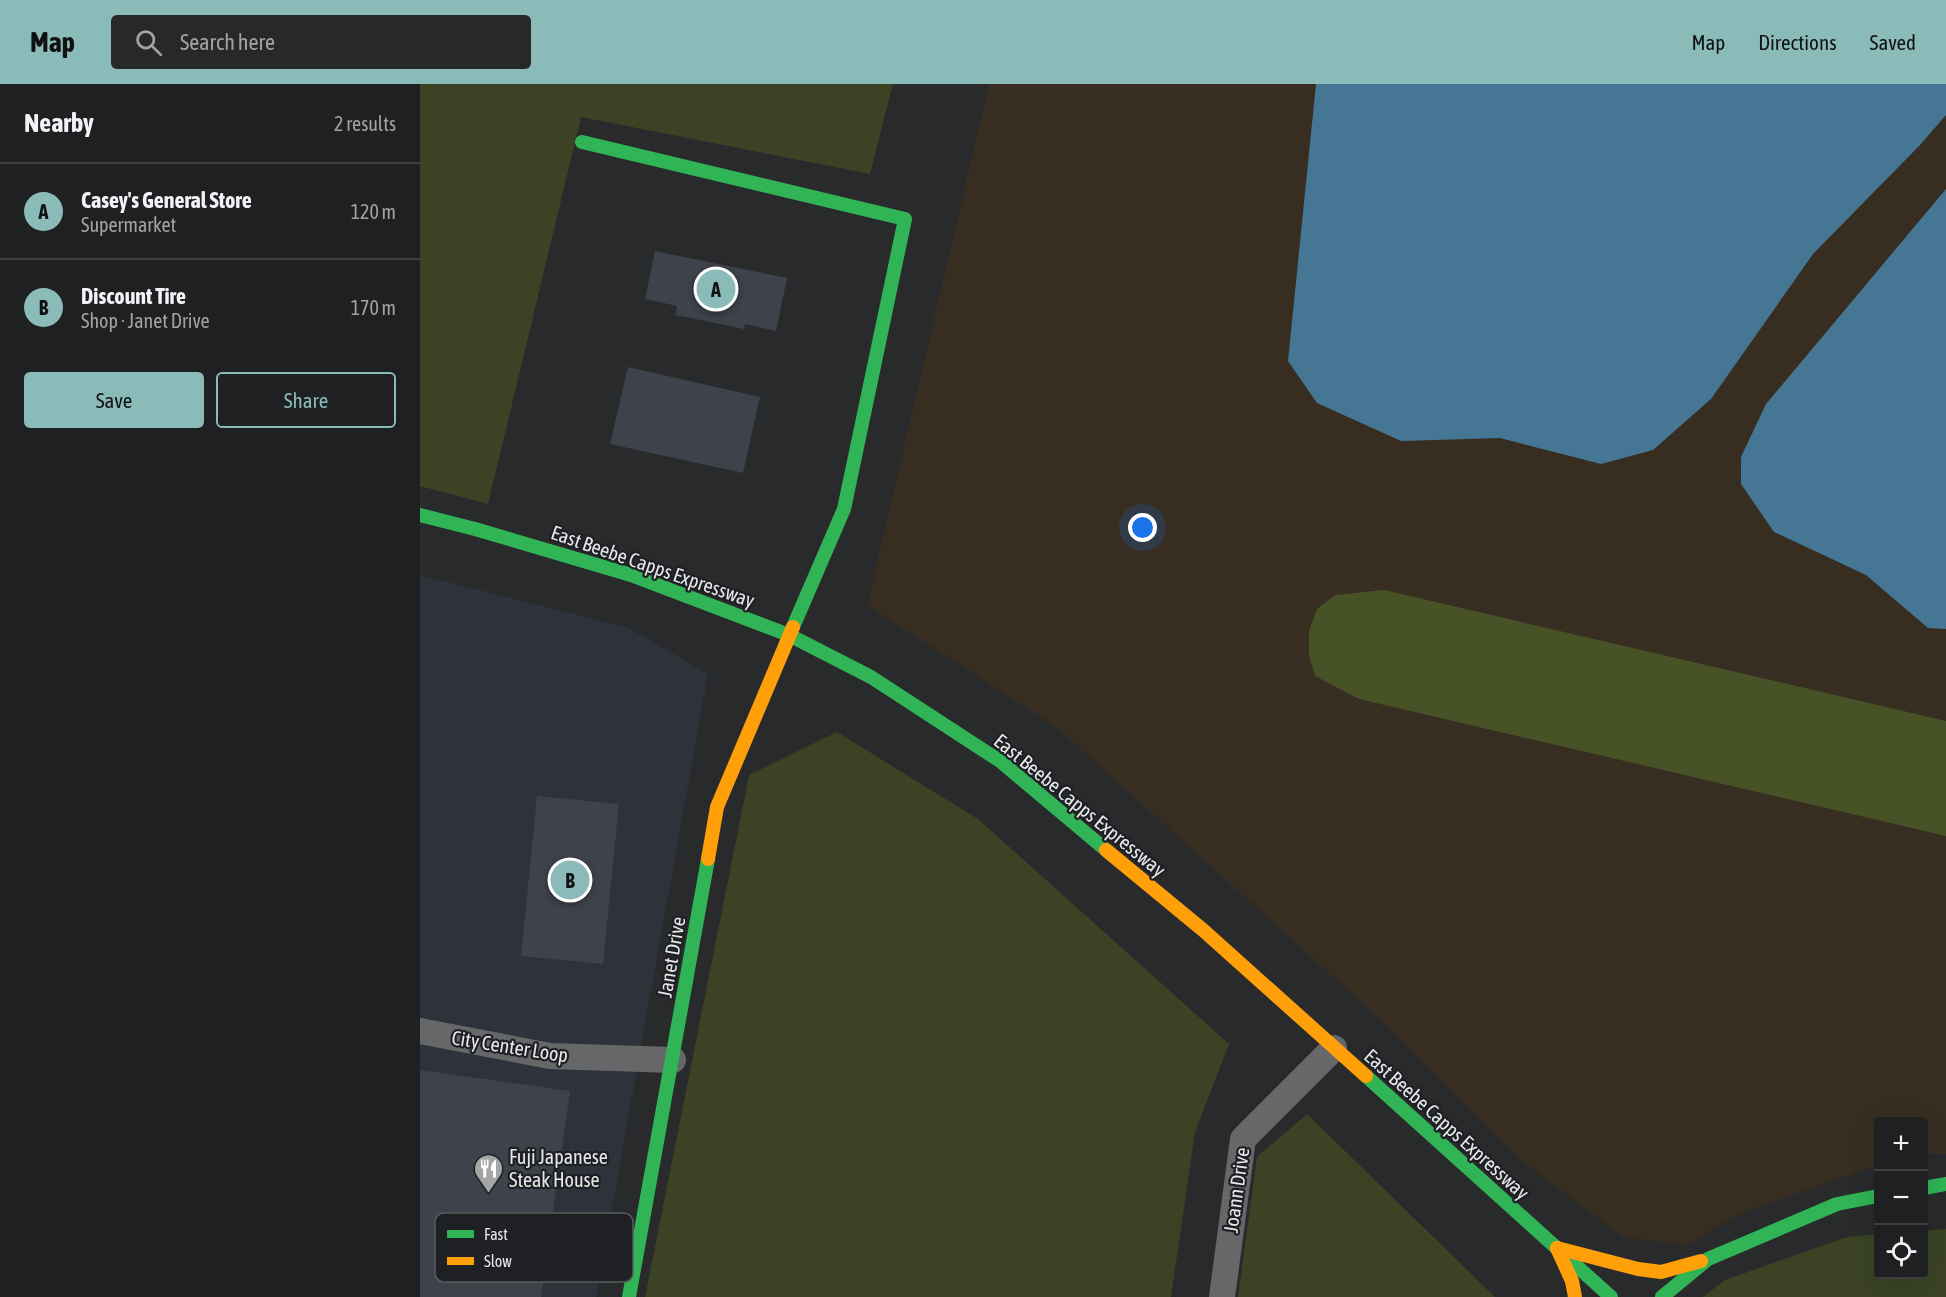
<!DOCTYPE html>
<html lang="en">
<head>
<meta charset="utf-8">
<style>
	:root { --surface:#1f2021; --page:#27282a; --text:#f1f3f6; --muted:#a1a3a5; --line:#3c3e3f; --accent:#8bbbb9 }
	body { margin:0; font-family:"Asap Condensed",sans-serif; background:var(--page); color:var(--text) }
	.controls { position:absolute; right:18px; bottom:18px; display:grid; overflow:hidden; border-radius:6px; box-shadow:0 6px 24px #0002 }
	.controls button { width:54px; height:54px; display:grid; place-items:center; padding:0; border:0; border-bottom:2px solid var(--line); background:var(--surface); color:var(--text); font:30px sans-serif }
	.you { position:absolute; left:723px; top:444px; width:21px; height:21px; margin:-15px; border:4px solid #fff; border-radius:50%; background:#1a73e8; box-shadow:0 0 0 9px #1a73e833 }
	.badge { display:grid; place-items:center; width:39px; height:39px; border-radius:50%; background:var(--accent); color:#111; font-size:20px; font-weight:700 }
	.pin { position:absolute; translate:-50% -50%; border:3px solid #fff; box-shadow:0 2px 6px #0006 }
	.list { margin:0; padding:0; list-style:none }
	h2 { display:flex; justify-content:space-between; align-items:center; height:78px; margin:0; padding:0 24px; font-size:26px }
	h2 small { font-size:20px; font-weight:400; color:var(--muted) }
	.list li { display:grid; grid-template-columns:39px 1fr auto; gap:18px; align-items:center; box-sizing:border-box; height:96px; padding:0 24px; border-top:2px solid var(--line) }
	.list b { display:block; font-size:22px; white-space:nowrap }
	.list p { margin:0; font-size:20px; white-space:nowrap; color:var(--muted) }
	.list em { font-size:20px; font-style:normal; color:var(--muted) }
	.actions { display:flex; gap:12px; padding:18px 24px }
	.actions a { flex:1; padding:14px 0; border:2px solid var(--accent); border-radius:6px; text-align:center; font-size:21px; color:var(--accent) }
	.actions .main { background:var(--accent); color:#111 }
	.icon { flex:none; width:33px; height:33px; fill:none; stroke:currentColor; stroke-width:2; stroke-linecap:round; stroke-linejoin:round }
	.map { position:relative; flex:none; width:1526px; height:1213px; overflow:hidden }
	header { display:flex; align-items:center; gap:36px; box-sizing:border-box; height:84px; padding:0 30px; background:var(--accent); color:#111 }
	header strong { font-size:28px }
	nav { display:flex; gap:33px; margin-inline-start:auto; font-size:21px }
	.search { width:420px; height:54px; background:var(--page); display:flex; align-items:center; gap:15px; box-sizing:border-box; padding:0 21px; border-radius:6px; color:var(--muted); font-size:22px }
	main { display:flex }
	aside { flex:1; background:var(--surface) }
	.map>svg:first-child { display:block }
	.built { fill:#2e323a }
	.industrial { fill:#372e21 }
	.green { fill:#3b4324 }
	.forest { fill:#475327 }
	.water { fill:#457794 }
	.building { fill:#3e424a }
	.lines { fill:none; stroke-linecap:round; stroke-linejoin:round }
	.street { stroke:#666768; stroke-width:26 }
	.fast { stroke:#30b455; stroke-width:14 }
	.slow { stroke:#ff9f0a; stroke-width:14 }
	.labels { text-anchor:middle; dominant-baseline:central; stroke-width:4.5; stroke-linejoin:round; paint-order:stroke }
	.street-label { font-size:20px; fill:#e6e7e9; stroke:#1e2023 }
	.poi-label { font-size:20px; fill:#e6e7e9; stroke:#1e2023; text-anchor:start }
	.key { fill:#1e2023; stroke:#5a5c5e; stroke-width:1.5 }
	.key-label { font-size:16px; fill:#e6e7e9 }
</style>
</head>
<body>
<header>
<strong>Map</strong>
<div class="search"><svg class="icon" aria-label="search" viewBox="0 0 24 24"><circle cx="10" cy="10" r="6"/><path d="M15 15l6 6"/></svg>Search here</div>
<nav><a>Map</a><a>Directions</a><a>Saved</a></nav>
</header>
<main>
<aside>
<h2>Nearby<small>2 results</small></h2>
<ul class="list">
<li><span class="badge">A</span><div><b>Casey's General Store</b><p>Supermarket</p></div><em>120 m</em></li>
<li><span class="badge">B</span><div><b>Discount Tire</b><p>Shop · Janet Drive</p></div><em>170 m</em></li>
</ul>
<div class="actions"><a class="main">Save</a><a>Share</a></div>
</aside>
<div class="map">
<svg width="1526" height="1213" viewBox="0 0 1526 1213">
	<rect width="100%" height="100%" fill="#292a2c"/>
	<polygon class="built" points="0,491 209,544 288,590 176,1213 0,1213"/>
	<polygon class="industrial" points="569,0 1526,0 1526,1070 1504,1070 1504,1038 1458,1038 1458,1081 1321,1129 1266,1161 1203,1153 1102,1077 948,924 635,642 447,521"/>
	<g class="green">
		<polygon points="0,0 473,0 450,90 161,33 68,420 0,402"/>
		<polygon points="417,648 558,735 809,960 775,1048 751,1213 225,1213 329,691"/>
		<polygon points="887,1030 1075,1213 818,1213 837,1073"/>
		<polygon points="1526,1145 1526,1213 1283,1213 1305,1196 1427,1153 1458,1150 1458,1190 1504,1190 1504,1147"/>
	</g>
	<polygon class="forest" points="964,506 1526,637 1526,752 939,615 895,592 889,571 889,547 897,525 915,511"/>
	<g class="water">
		<polygon points="896,0 1526,0 1526,31 1500,61 1393,170 1291,315 1233,366 1181,380 1080,354 981,357 897,319 868,277"/>
		<polygon points="1526,105 1526,545 1508,544 1446,491 1354,448 1321,400 1321,373 1346,320"/>
	</g>
	<g class="building">
		<polygon points="235,167 367,194 356,247 325,240 324,245 256,231 257,222 225,215"/>
		<polygon points="208,283 340,313 323,389 190,360"/>
		<polygon points="117,712 199,720 183,880 101,872"/>
		<polygon points="0,986 150,1007 121,1213 0,1213"/>
	</g>
	<g class="lines">
		<g class="street">
			<polyline points="0,947 130,972 253,976"/>
			<polyline points="802,1213 823,1055 914,964"/>
		</g>
		<g class="fast">
			<polyline points="162,58 485,135 424,425 373,543"/>
			<polyline points="0,431 55,445 211,491 369,551 451,593 580,677 686,766"/>
			<polyline points="946,992 1191,1213"/>
			<polyline points="1504,1104 1526,1100"/>
			<polyline points="209,1213 288,775"/>
			<polyline points="1242,1213 1288,1175 1417,1120 1458,1112"/>
		</g>
		<g class="slow">
			<polyline points="686,766 783,846 946,992"/>
			<polyline points="288,775 297,723 373,543"/>
			<polyline points="1137,1164 1218,1185 1241,1188 1281,1177"/>
			<polyline points="1137,1164 1152,1197 1155,1213"/>
		</g>
	</g>
	<defs>
		<symbol id="restaurant-pin" viewBox="-11 -11 22 30"><path d="M0 17L-7.5 6A9.5 9.5 0 1 1 7.5 6Z" fill="#a4a5a7" stroke="#1e2023"/><path d="M-5-6h1v4h1v-4h1v4h1v-4h1v5L-1.5 .5V6h-2V.5L-5-1ZM5-6V6H3V1.5H1.5Q1.5-4 5-6Z" fill="#fff"/></symbol>
	</defs>
	<g fill-rule="evenodd">
		<use href="#restaurant-pin" x="52" y="1068" width="33" height="45"/>
	</g>
	<g class="labels">
		<g class="street-label">
			<text transform="translate(233 482) rotate(19)">East Beebe Capps Expressway</text>
			<text transform="translate(660 721) rotate(39)">East Beebe Capps Expressway</text>
			<text transform="translate(251 873) rotate(-80)">Janet Drive</text>
			<text transform="translate(90 962) rotate(9)">City Center Loop</text>
			<text transform="translate(1027 1040) rotate(42)">East Beebe Capps Expressway</text>
			<text transform="translate(816 1106) rotate(-82)">Joann Drive</text>
		</g>
		<g class="poi-label">
			<text x="89" y="1072">Fuji Japanese<tspan x="89" dy="23">Steak House</tspan></text>
		</g>
	</g>
	<rect x="15" y="1129" width="198" height="69" rx="9" class="key"/>
	<rect x="27" y="1146" width="27" height="8" fill="#30b455"/>
	<rect x="27" y="1173" width="27" height="8" fill="#ff9f0a"/>
	<g class="key-label">
		<text x="64" y="1156">Fast</text>
		<text x="64" y="1183">Slow</text>
	</g>
</svg>
<div class="controls">
<button>+</button>
<button>−</button>
<button><svg class="icon" aria-label="locate" viewBox="0 0 24 24"><circle cx="12" cy="12" r="6"/><path d="M12 2v4M12 18v4M2 12h4M18 12h4"/></svg></button>
</div>
<div class="you"></div>
<div class="pin badge" style="left:296px;top:205px">A</div>
<div class="pin badge" style="left:150px;top:796px">B</div>
</div>
</main>
</body>
</html>
